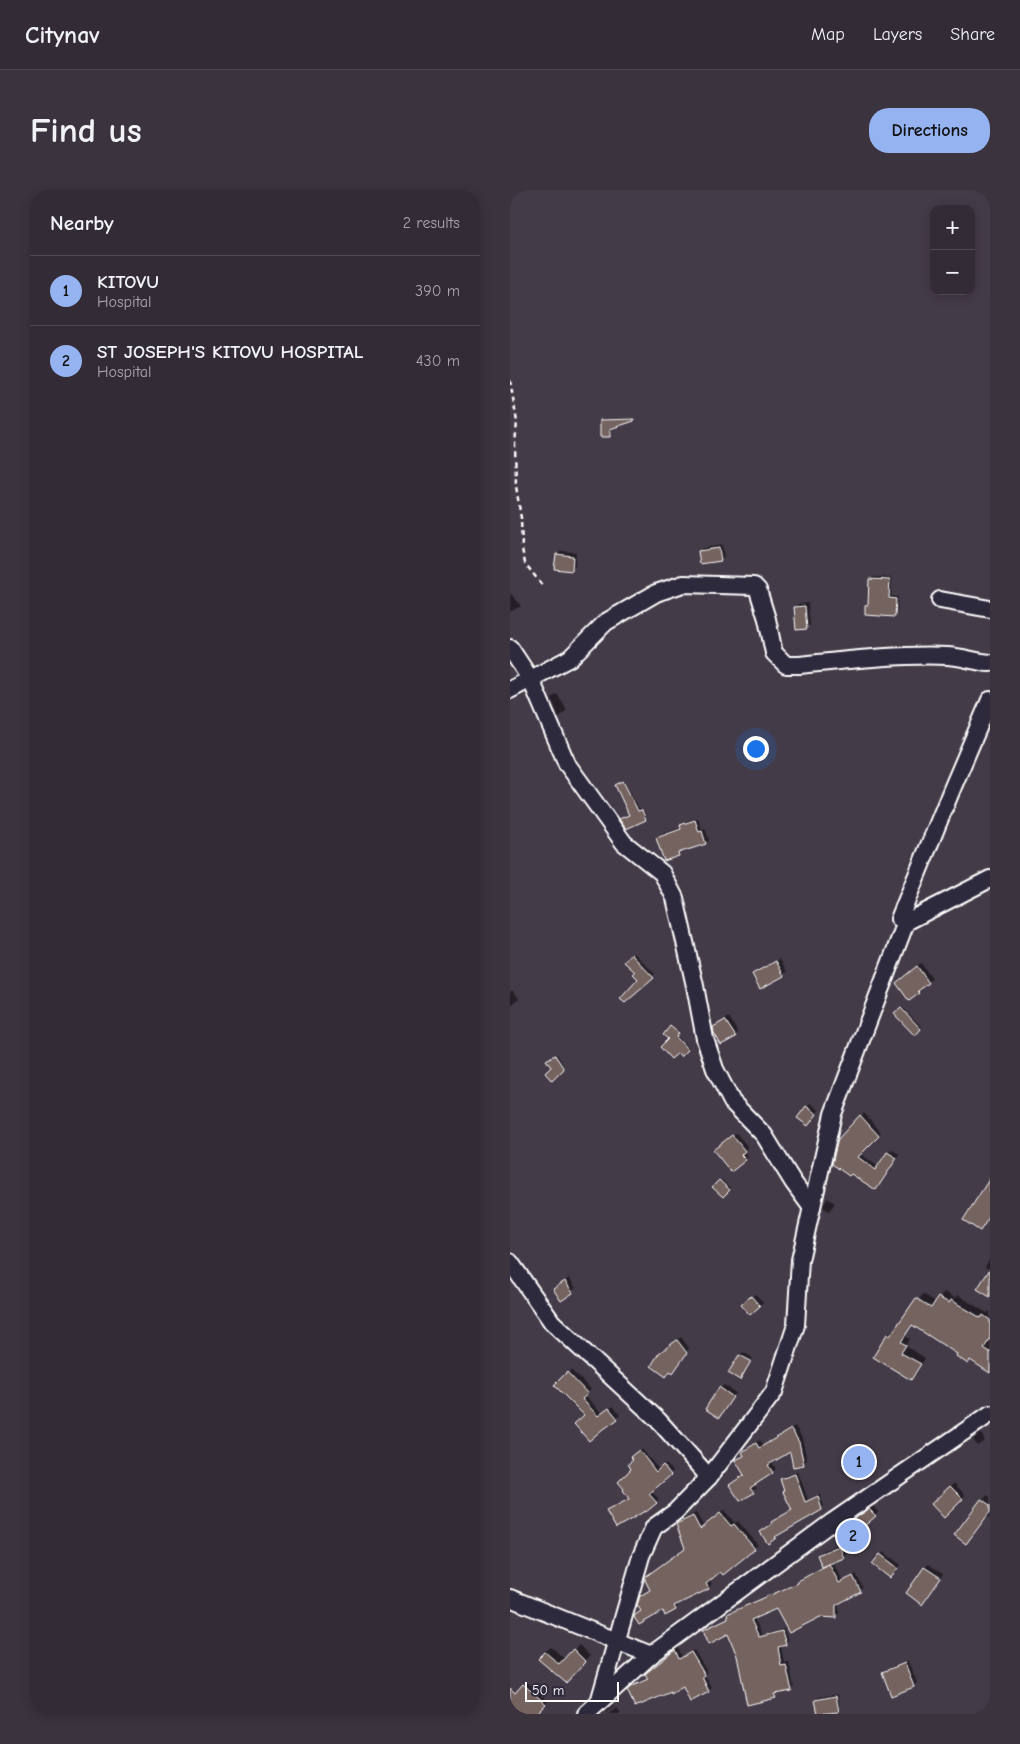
<!DOCTYPE html>
<html lang="en">
<head>
<meta charset="utf-8">
<style>
	:root { --surface:#332c36; --page:#3b343e; --text:#f1f3f6; --muted:#a9a7ad; --line:#4e4851; --accent:#95b2f1 }
	body { margin:0; font-family:"Comic Neue",sans-serif; background:var(--page); color:var(--text) }
	.controls { position:absolute; right:15px; top:15px; display:grid; overflow:hidden; border-radius:10px; box-shadow:0 2px 12px #0003 }
	.controls button { width:45px; height:45px; display:grid; place-items:center; padding:0; border:0; border-bottom:1px solid var(--line); background:var(--surface); color:var(--text); font:25px sans-serif }
	.scale { position:absolute; left:15px; bottom:12px; width:94px; box-sizing:border-box; padding-left:5px; border:2px solid #fff; border-top:0; font-size:14px; line-height:18px; white-space:nowrap; color:#fff; -webkit-text-stroke:4px #2f2a3d; paint-order:stroke }
	.you { position:absolute; left:245px; top:558px; width:18px; height:18px; margin:-12px; border:4px solid #fff; border-radius:50%; background:#1a73e8; box-shadow:0 0 0 8px #1a73e833 }
	.badge { display:grid; place-items:center; width:32px; height:32px; border-radius:50%; background:var(--accent); color:#111; font-size:16px; font-weight:700 }
	.pin { position:absolute; translate:-50% -50%; border:2px solid #fff; box-shadow:0 1px 5px #0006 }
	.list { margin:0; padding:0; list-style:none }
	h2 { display:flex; justify-content:space-between; align-items:center; height:65px; margin:0; padding:0 20px; font-size:21px }
	h2 small { font-size:16px; font-weight:400; color:var(--muted) }
	.list li { display:grid; grid-template-columns:32px 1fr auto; gap:15px; align-items:center; box-sizing:border-box; height:70px; padding:0 20px; border-top:1px solid var(--line) }
	.list b { display:block; font-size:19px; white-space:nowrap }
	.list p { margin:0; font-size:16px; white-space:nowrap; color:var(--muted) }
	.list em { font-size:16px; font-style:normal; color:var(--muted) }
	.map { position:relative; flex:none; width:480px; height:1524px; overflow:hidden; border-radius:20px }
	header { display:flex; align-items:center; gap:30px; box-sizing:border-box; height:70px; padding:0 25px; background:var(--surface); border-bottom:1px solid var(--line) }
	header strong { font-size:24px }
	nav { display:flex; gap:28px; margin-inline-start:auto; font-size:18px }
	.intro { display:flex; align-items:center; justify-content:space-between; box-sizing:border-box; height:120px; padding:0 30px }
	h1 { margin:0; font-size:35px }
	.button { padding:12px 22px; border-radius:20px; background:var(--accent); color:#111; font-size:18px; font-weight:700 }
	main { display:flex; gap:30px; padding:0 30px }
	aside { flex:1; background:var(--surface); border-radius:20px; box-shadow:0 2px 12px #0003 }
	.map>svg:first-child { display:block }
	.shadow { fill:#0007 }
	.building { fill:#746361; stroke:#fff }
	.lines { fill:none; stroke-linecap:round; stroke-linejoin:round }
	.minor-casing { stroke:#fff; stroke-width:20 }
	.path { stroke:#fff; stroke-width:2.5; stroke-dasharray:5 4; stroke-linecap:butt }
	.minor { stroke:#2f2a3d; stroke-width:16 }
</style>
</head>
<body>
<header>
<strong>Citynav</strong>
<nav><a>Map</a><a>Layers</a><a>Share</a></nav>
</header>
<div class="intro"><h1>Find us</h1><a class="button">Directions</a></div>
<main>
<aside>
<h2>Nearby<small>2 results</small></h2>
<ul class="list">
<li><span class="badge">1</span><div><b>KITOVU</b><p>Hospital</p></div><em>390 m</em></li>
<li><span class="badge">2</span><div><b>ST JOSEPH'S KITOVU HOSPITAL</b><p>Hospital</p></div><em>430 m</em></li>
</ul>
</aside>
<div class="map">
<svg width="480" height="1524" viewBox="0 0 480 1524">
	<rect width="100%" height="100%" fill="#443b48"/>
	<filter id="ink" filterUnits="userSpaceOnUse"><feTurbulence type="fractalNoise" baseFrequency=".02" numOctaves="2"/><feDisplacementMap in="SourceGraphic" scale="10" xChannelSelector="R" yChannelSelector="G"/><feConvolveMatrix kernelMatrix="1 2 1 2 8 2 1 2 1" color-interpolation-filters="sRGB"/></filter>
	<g filter="url(#ink)">
		<g class="shadow">
			<polygon points="125,228 123,230 101,238 99,245 91,230 92,229"/>
			<polygon points="212,355 214,366 210,370 190,361 193,358"/>
			<polygon points="51,361 66,362 65,376 61,380 47,364"/>
			<polygon points="363,387 382,388 381,406 388,407 387,423 385,426 356,416 359,413 360,390"/>
			<polygon points="0,403 11,416 0,422"/>
			<polygon points="298,413 300,435 297,438 285,417 288,414"/>
			<polygon points="47,504 57,520 49,527 41,508"/>
			<polygon points="114,591 130,620 133,619 137,628 135,629 121,625 108,594"/>
			<polygon points="188,628 192,640 195,638 199,650 196,653 171,661 168,665 147,648 150,645 172,637 172,636 175,632"/>
			<polygon points="124,763 145,784 115,811 129,789 127,782 115,772"/>
			<polygon points="270,769 277,782 251,798 244,785"/>
			<polygon points="411,773 422,789 411,797 412,799 409,802 391,789"/>
			<polygon points="2,800 9,808 0,817 0,802"/>
			<polygon points="393,818 412,837 405,844 386,825"/>
			<polygon points="219,827 228,843 225,846 204,837"/>
			<polygon points="162,836 169,841 166,845 179,858 171,865 154,845"/>
			<polygon points="47,864 54,877 42,889 43,877 39,869"/>
			<polygon points="300,913 309,920 301,931 288,928"/>
			<polygon points="354,923 371,942 350,964 369,977 381,959 389,964 366,998 329,950"/>
			<polygon points="226,943 238,957 234,961 238,966 235,970 208,957"/>
			<polygon points="212,990 220,998 213,1006 204,997"/>
			<polygon points="317,1008 325,1013 319,1021 313,1017"/>
			<polygon points="480,1068 480,1080 475,1077"/>
			<polygon points="59,1088 66,1098 51,1109 44,1099"/>
			<polygon points="434,1102 445,1108 448,1105 477,1123 480,1121 480,1181 403,1134 395,1146 400,1149 396,1156 415,1168 407,1183 401,1189 365,1167 378,1145 384,1139 386,1140 413,1104 426,1112"/>
			<polygon points="245,1104 253,1112 240,1124 233,1116"/>
			<polygon points="171,1147 179,1158 166,1178 154,1160"/>
			<polygon points="233,1162 243,1168 230,1188 230,1166"/>
			<polygon points="61,1180 81,1199 75,1205 92,1224 103,1216 110,1225 107,1228 76,1225 46,1195"/>
			<polygon points="214,1195 226,1203 212,1223 210,1198"/>
			<polygon points="285,1236 292,1248 297,1270 293,1273 281,1260 262,1272 266,1279 244,1294 247,1298 230,1310 235,1285 227,1270 235,1264 233,1262 237,1258 250,1250 253,1255"/>
			<polygon points="471,1243 475,1251 467,1256 463,1249"/>
			<polygon points="132,1259 149,1280 156,1274 163,1281 141,1301 149,1309 136,1321 100,1319 120,1308 124,1265"/>
			<polygon points="288,1282 298,1310 310,1304 314,1316 268,1345 258,1352 262,1332 283,1320 272,1289 274,1286"/>
			<polygon points="444,1293 455,1305 434,1326 423,1315"/>
			<polygon points="477,1305 480,1307 480,1328 477,1326 446,1345"/>
			<polygon points="363,1316 368,1322 365,1326 343,1330"/>
			<polygon points="214,1320 225,1333 228,1331 248,1355 213,1383 210,1380 199,1390 202,1394 198,1398 167,1413 168,1416 165,1419 153,1419 126,1425 132,1420 131,1407 141,1399 176,1358 167,1334 173,1329 186,1323 194,1337"/>
			<polygon points="332,1353 336,1363 333,1367 322,1371 333,1391 346,1384 353,1398 329,1412 329,1423 326,1426 266,1417 244,1428 252,1445 274,1439 278,1451 271,1455 274,1473 279,1472 284,1497 281,1500 267,1502 265,1507 228,1466 219,1443 194,1441 219,1427 218,1425 221,1422 288,1392 292,1388 313,1377 308,1365 312,1361"/>
			<polygon points="374,1362 391,1375 384,1383 370,1365"/>
			<polygon points="418,1374 433,1384 415,1410 397,1403"/>
			<polygon points="69,1455 80,1466 56,1491 35,1462 41,1457 55,1469"/>
			<polygon points="168,1458 172,1467 184,1460 197,1482 194,1484 202,1498 200,1500 190,1481 174,1496 161,1501 122,1497 127,1493 139,1488 140,1481"/>
			<polygon points="398,1471 407,1493 403,1496 373,1482 377,1479"/>
			<polygon points="17,1492 38,1511 25,1524 5,1524 8,1521 0,1513 0,1511"/>
			<polygon points="328,1504 330,1524 309,1524 306,1510 309,1507"/>
			<polygon points="103,1515 104,1517 95,1523 95,1522"/>
			<polygon points="107,1518 111,1524 98,1524"/>
		</g>
		<g class="building">
			<polygon points="124,229 124,231 100,239 100,247 90,247 90,230"/>
			<polygon points="209,358 211,371 190,374 188,361"/>
			<polygon points="46,364 63,366 62,381 44,379"/>
			<polygon points="359,389 380,390 379,408 386,409 385,427 355,425 355,415 358,415"/>
			<polygon points="295,416 297,439 286,440 284,417"/>
			<polygon points="113,591 128,621 132,620 136,630 116,639 109,629 119,625 105,595"/>
			<polygon points="185,630 189,642 192,641 196,654 168,663 169,666 154,671 146,648 171,639 170,635"/>
			<polygon points="121,764 144,788 115,813 110,809 128,789 123,784 125,782 114,772"/>
			<polygon points="266,771 274,786 250,799 242,784"/>
			<polygon points="407,776 419,793 408,801 410,803 399,811 386,793"/>
			<polygon points="391,818 411,839 405,846 384,824"/>
			<polygon points="215,830 226,847 211,855 204,843 203,837"/>
			<polygon points="160,836 169,843 166,847 178,860 171,867 168,863 161,869 150,857 158,849 153,845"/>
			<polygon points="45,865 54,879 42,891 35,883 41,877 36,870"/>
			<polygon points="296,916 307,924 298,936 287,928"/>
			<polygon points="350,925 369,946 348,967 365,980 377,962 387,968 366,1000 341,984 339,986 322,974 328,949"/>
			<polygon points="222,945 235,961 231,965 236,970 221,982 203,960"/>
			<polygon points="480,988 480,1026 470,1041 453,1030"/>
			<polygon points="209,990 220,1000 213,1007 202,997"/>
			<polygon points="480,1079 480,1107 467,1099"/>
			<polygon points="55,1091 63,1103 51,1111 43,1099"/>
			<polygon points="241,1106 250,1116 240,1125 231,1115"/>
			<polygon points="428,1107 439,1113 441,1110 471,1128 473,1125 480,1130 480,1149 474,1158 480,1162 480,1183 460,1170 458,1174 446,1166 447,1164 402,1135 391,1152 396,1155 391,1163 411,1174 401,1190 363,1167 377,1144 380,1146 406,1108 421,1118"/>
			<polygon points="167,1150 177,1163 163,1183 160,1181 156,1187 141,1176 149,1163"/>
			<polygon points="229,1165 241,1171 230,1190 218,1183"/>
			<polygon points="57,1182 78,1204 72,1209 88,1226 99,1218 108,1229 94,1239 94,1238 79,1251 64,1234 74,1225 44,1195"/>
			<polygon points="209,1197 223,1207 209,1228 195,1219"/>
			<polygon points="281,1239 289,1252 294,1275 283,1277 280,1262 258,1275 263,1283 240,1298 244,1303 230,1311 219,1295 234,1285 225,1270 234,1266 232,1262 246,1253 249,1258"/>
			<polygon points="129,1260 146,1282 153,1275 161,1285 139,1304 147,1313 136,1322 135,1321 106,1338 96,1321 119,1309 113,1300 114,1299 108,1292 121,1279 118,1274 123,1270 120,1267"/>
			<polygon points="285,1284 295,1312 308,1306 312,1320 265,1347 266,1348 258,1354 250,1342 262,1334 261,1332 282,1320 273,1302 274,1301 270,1289"/>
			<polygon points="440,1296 453,1309 434,1328 421,1314"/>
			<polygon points="471,1309 480,1315 480,1322 456,1354 444,1345"/>
			<polygon points="359,1319 366,1326 346,1343 338,1333"/>
			<polygon points="210,1323 221,1336 224,1334 245,1359 213,1385 210,1382 196,1394 199,1399 164,1416 166,1420 155,1426 153,1421 129,1435 124,1427 125,1425 131,1421 127,1415 130,1406 140,1400 135,1390 135,1387 175,1358 166,1334 183,1326 190,1339"/>
			<polygon points="329,1356 334,1368 312,1377 307,1365"/>
			<polygon points="370,1364 388,1378 380,1388 362,1374"/>
			<polygon points="319,1374 329,1393 343,1386 351,1402 326,1415 326,1428 310,1427 279,1443 266,1419 241,1430 249,1447 272,1441 276,1455 268,1457 271,1476 276,1475 282,1501 264,1504 266,1508 237,1515 227,1466 218,1444 199,1454 193,1440 218,1428 217,1424 288,1393 288,1391"/>
			<polygon points="414,1377 431,1388 412,1415 396,1403"/>
			<polygon points="63,1459 76,1472 56,1493 28,1469 35,1462 49,1474"/>
			<polygon points="165,1460 169,1469 181,1462 193,1482 194,1486 192,1487 199,1502 180,1512 173,1497 161,1504 161,1502 125,1517 117,1500 122,1496 138,1489 135,1484"/>
			<polygon points="395,1473 404,1497 381,1506 372,1482"/>
			<polygon points="13,1494 36,1514 26,1524 9,1524 0,1515 0,1498 5,1503"/>
			<polygon points="326,1506 329,1522 308,1524 305,1510"/>
		</g>
		<g class="lines">
			<defs>
				<g id="minor">
					<polyline points="430,410 480,419"/>
					<polyline points="0,458 21,490 57,574 114,653 152,683 165,708 185,796 195,849 205,879 222,912 254,945 283,992 302,1018"/>
					<path d="M0 500 60 468 96 432 146 403 173 394 244 396 248 400 257 429 264 463 276 475H289C339 470 389 464 438 466 453 467 466 472 480 473"/>
					<polyline points="396,732 480,689"/>
					<polyline points="0,1072 42,1132 148,1230 199,1287"/>
					<polyline points="0,1408 141,1465"/>
					<polyline points="89,1512 131,1366 144,1337 165,1322 199,1287 264,1202 286,1135 290,1070 323,924 396,732 389,729 442,599 480,510"/>
					<polyline points="76,1524 141,1465 322,1332 480,1224"/>
				</g>
			</defs>
			<use href="#minor" class="minor-casing"/>
			<polyline class="path" points="0,190 7,232 5,254 6,296 11,328 12,359 15,373 34,398"/>
			<use href="#minor" class="minor"/>
		</g>
	</g>
</svg>
<div class="controls">
<button>+</button>
<button>−</button>
</div>
<div class="scale">50 m</div>
<div class="you"></div>
<div class="pin badge" style="left:349px;top:1272px">1</div>
<div class="pin badge" style="left:343px;top:1346px">2</div>
</div>
</main>
</body>
</html>
